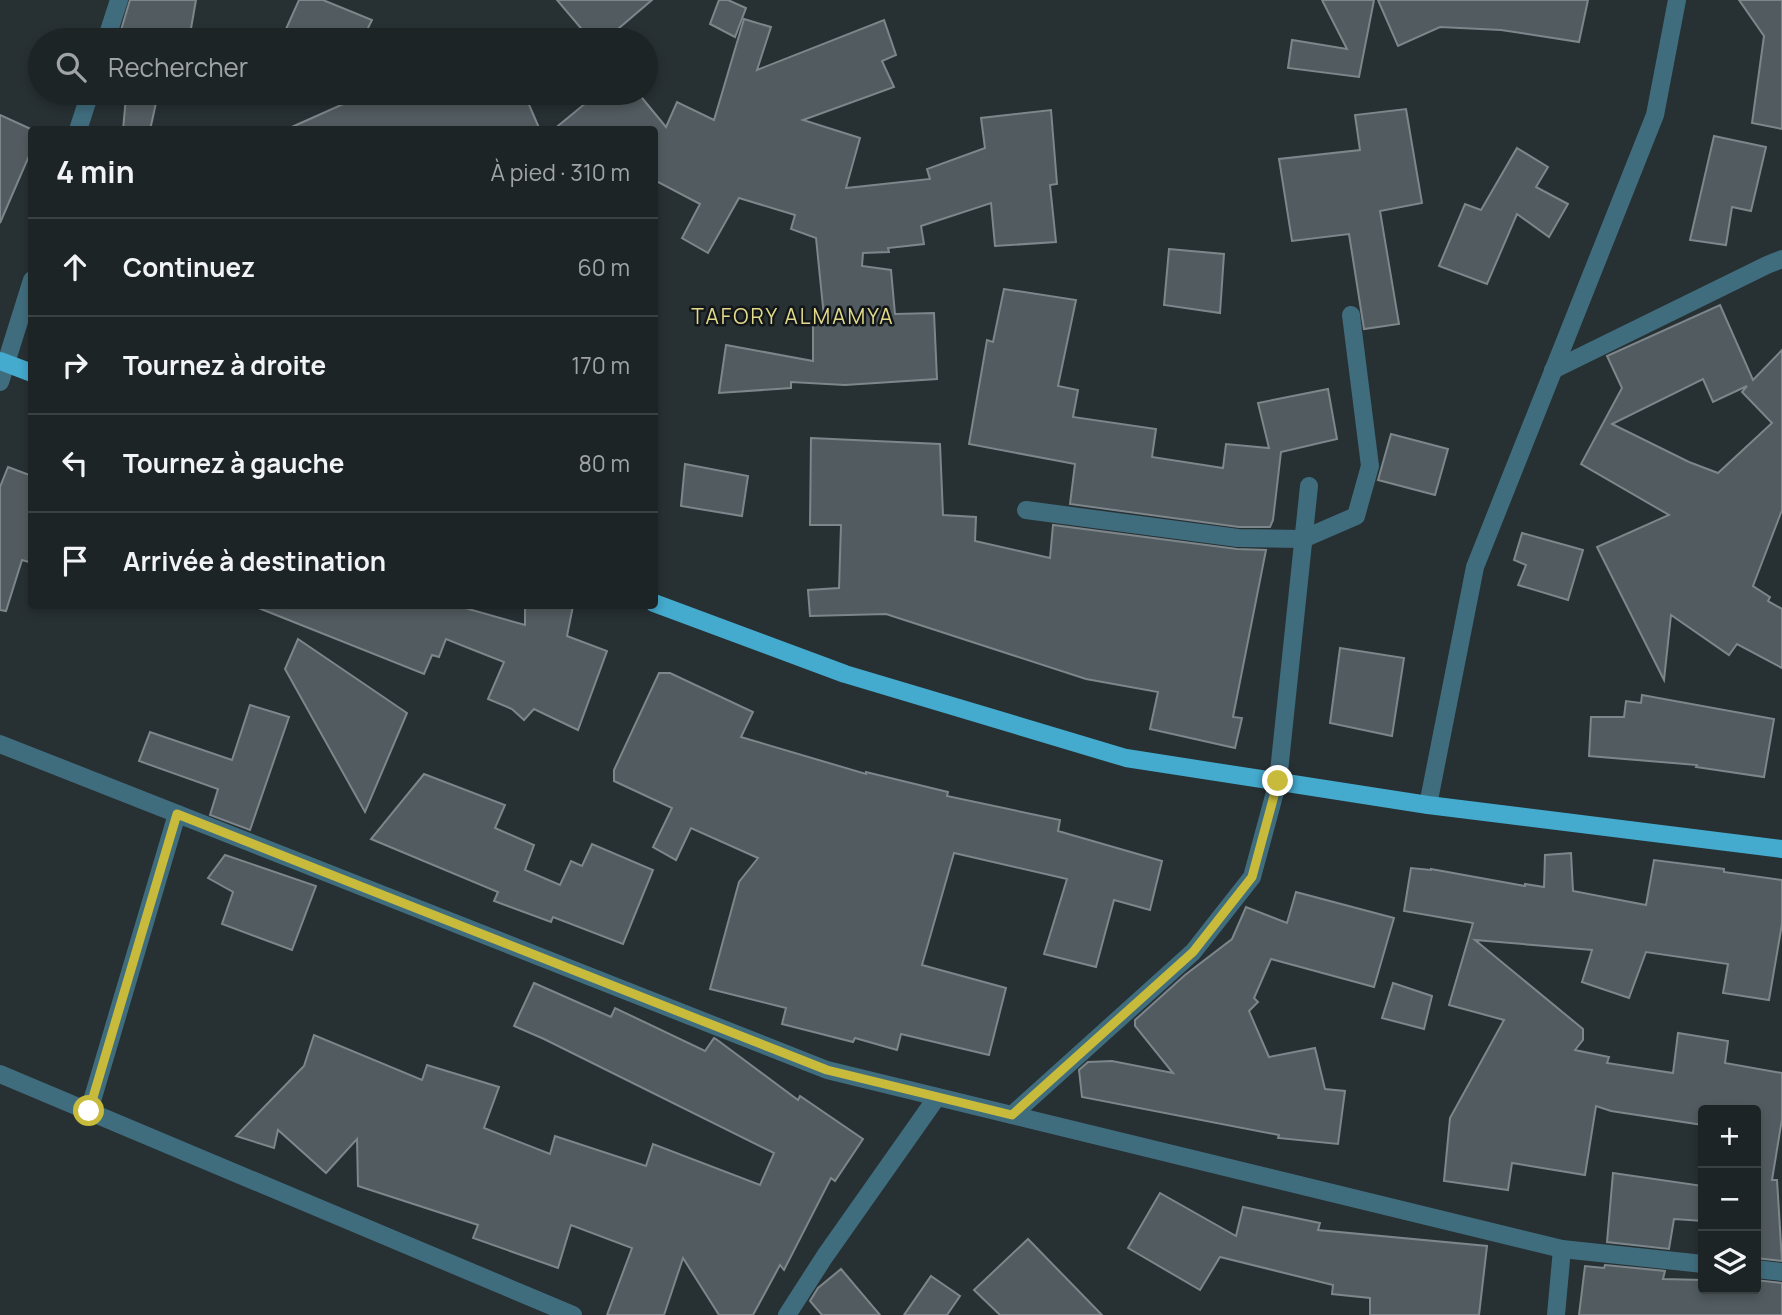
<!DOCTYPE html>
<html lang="fr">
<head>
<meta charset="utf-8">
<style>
	:root { --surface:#1d2426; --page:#252c2e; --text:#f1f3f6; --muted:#a0a4a7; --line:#3b4143 }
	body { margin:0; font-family:Manrope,sans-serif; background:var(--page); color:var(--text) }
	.controls { position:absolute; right:21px; bottom:21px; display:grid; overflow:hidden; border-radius:7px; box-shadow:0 4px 10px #0003 }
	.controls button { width:63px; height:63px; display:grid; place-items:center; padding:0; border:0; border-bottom:2px solid var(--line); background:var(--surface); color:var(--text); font:35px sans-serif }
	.stop { position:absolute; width:21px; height:21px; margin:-16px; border:5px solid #c8bb3b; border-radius:50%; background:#fff }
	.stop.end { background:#c8bb3b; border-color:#fff; box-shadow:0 2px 7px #0008 }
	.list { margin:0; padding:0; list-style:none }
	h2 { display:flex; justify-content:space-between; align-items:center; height:91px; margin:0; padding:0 28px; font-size:30px }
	h2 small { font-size:23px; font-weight:400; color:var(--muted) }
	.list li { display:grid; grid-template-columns:46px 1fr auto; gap:21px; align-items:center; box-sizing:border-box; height:98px; padding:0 28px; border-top:2px solid var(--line) }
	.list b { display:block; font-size:26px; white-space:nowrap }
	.list em { font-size:23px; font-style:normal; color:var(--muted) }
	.icon { flex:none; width:38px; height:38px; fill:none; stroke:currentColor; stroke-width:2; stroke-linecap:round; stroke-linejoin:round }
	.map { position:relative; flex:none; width:1782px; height:1315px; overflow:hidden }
	.search { position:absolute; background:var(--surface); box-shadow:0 4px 10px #0003; left:28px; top:28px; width:630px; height:77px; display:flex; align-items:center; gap:18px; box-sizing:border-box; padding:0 24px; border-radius:38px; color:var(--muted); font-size:26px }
	.panel { position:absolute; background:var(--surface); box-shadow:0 4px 10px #0003; left:28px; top:126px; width:630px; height:483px; border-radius:7px }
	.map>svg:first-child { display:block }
	.building { fill:#525c60; stroke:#7c868b; stroke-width:2; fill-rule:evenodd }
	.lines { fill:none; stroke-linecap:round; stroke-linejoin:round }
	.minor { stroke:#406d7e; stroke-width:18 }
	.major { stroke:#44aace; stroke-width:18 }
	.route { stroke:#c8bb3b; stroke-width:9 }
	.labels { text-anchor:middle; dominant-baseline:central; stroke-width:5; stroke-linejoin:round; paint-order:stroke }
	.neighbourhood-label { font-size:21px; letter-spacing:2px; fill:#e2da8b; stroke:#131719 }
</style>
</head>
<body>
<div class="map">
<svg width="1782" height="1315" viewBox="0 0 1782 1315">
	<rect width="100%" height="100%" fill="#273033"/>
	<g class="building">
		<polygon points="130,0 196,0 189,40 118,40"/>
		<polygon points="299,0 323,0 372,20 362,40 310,40 286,29"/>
		<polygon points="557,0 652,0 605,40 591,40"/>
		<polygon points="719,0 728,0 746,8 735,37 710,24"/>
		<polygon points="1322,0 1374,0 1359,77 1288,68 1292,40 1347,49"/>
		<polygon points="1378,0 1588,0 1579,42 1501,30 1440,27 1398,46"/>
		<polygon points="1739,0 1782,0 1782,129 1752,123 1764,36"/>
		<polygon points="744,19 771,27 757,70 884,20 896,55 882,61 894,87 803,120 860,138 846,188 930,179 927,169 985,148 981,118 1051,110 1057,184 1050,185 1056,242 995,246 991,203 921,226 924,244 888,248 889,252 863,253 862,266 891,270 895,314 934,313 937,379 845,385 791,382 791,388 719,393 726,345 813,361 813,317 824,317 816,238 791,229 795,215 739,198 708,253 682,238 700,204 654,180 654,130 553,130 598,93 638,93 666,127 677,102 714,120"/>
		<polygon points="368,93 524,93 540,130 285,130"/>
		<polygon points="126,97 156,103 150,130 123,130"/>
		<polygon points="1406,109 1422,203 1380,211 1399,324 1364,329 1349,234 1292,241 1279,159 1360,150 1355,115"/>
		<polygon points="0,115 33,130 32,130 32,149 0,223"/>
		<polygon points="1714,136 1766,147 1751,211 1732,207 1726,245 1690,240"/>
		<polygon points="1517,148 1548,167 1536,187 1568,204 1549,237 1517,214 1487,284 1439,266 1465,204 1481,210"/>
		<polygon points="1169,249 1224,254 1220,313 1164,305"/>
		<polygon points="1004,289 1076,300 1058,386 1078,390 1073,417 1156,429 1152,457 1223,468 1226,444 1269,448 1258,403 1328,389 1337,439 1281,452 1273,520 1270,527 1239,527 1070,504 1075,464 969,444 987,340 993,342"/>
		<path d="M1720 305 1753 380 1782 350V510L1753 586 1770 597 1768 601 1782 609V668L1737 644 1729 655 1671 615 1664 680 1597 547 1669 515 1581 464 1622 388 1607 356ZM1703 379 1713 402 1747 386 1742 392 1772 423 1718 473 1689 462 1612 424Z"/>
		<polygon points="1391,434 1448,449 1435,495 1378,480"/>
		<polygon points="811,438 940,444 943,515 976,517 975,541 1050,558 1053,525 1237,549 1266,550 1233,717 1242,718 1235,748 1150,729 1158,692 1086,679 886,614 810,616 808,590 839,588 841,525 810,525"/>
		<polygon points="685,464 748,476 742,516 681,506"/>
		<polygon points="8,467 32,476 32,563 22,560 6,611 0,610 0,487"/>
		<polygon points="1522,533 1583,550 1568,600 1518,585 1526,565 1514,560"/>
		<polygon points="256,606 458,606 525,625 525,606 573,606 567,636 607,651 578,730 534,709 524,720 512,709 488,699 504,662 476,651 446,639 439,657 432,655 424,674 256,607"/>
		<polygon points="298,639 407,713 365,812 285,669"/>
		<polygon points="1340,648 1404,658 1392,736 1330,723"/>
		<polygon points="659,673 670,673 753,712 741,737 866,774 866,772 948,792 947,796 1060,820 1058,831 1162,861 1150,910 1114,900 1096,967 1044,954 1067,879 954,853 922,965 1006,988 989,1055 901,1034 897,1050 855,1038 853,1042 782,1024 786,1008 710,989 739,882 758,858 691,828 676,860 653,847 672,808 614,781 614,770"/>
		<polygon points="1642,695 1774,719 1764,777 1696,767 1697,765 1589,756 1591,717 1624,717 1626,701 1641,703"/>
		<polygon points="250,705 289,717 250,830 210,815 218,789 139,761 150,732 232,760"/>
		<polygon points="424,774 505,805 495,828 534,845 525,870 560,885 571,861 582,866 592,844 653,870 623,944 553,917 551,922 494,901 498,892 371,839"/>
		<polygon points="1571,853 1573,891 1646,905 1654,860 1724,869 1724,872 1782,880 1782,924 1769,1000 1723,993 1728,964 1646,952 1629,998 1582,982 1592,950 1475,940 1583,1029 1583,1040 1575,1050 1609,1057 1607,1063 1673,1073 1678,1033 1728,1041 1725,1063 1782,1073 1782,1119 1772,1180 1777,1180 1782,1261 1756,1258 1756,1110 1703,1110 1703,1125 1611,1111 1596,1106 1585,1175 1512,1163 1508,1190 1444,1181 1450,1118 1504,1020 1449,1005 1473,923 1404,911 1411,868 1431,870 1431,869 1525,886 1525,884 1544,887 1545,855"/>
		<polygon points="225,855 316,886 292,950 222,924 233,892 208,878"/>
		<polygon points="1296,892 1394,918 1374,987 1271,959 1254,998 1258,1002 1249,1011 1269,1057 1315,1048 1325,1089 1345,1091 1338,1144 1278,1138 1279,1135 1082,1097 1079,1070 1088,1062 1112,1061 1173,1073 1135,1026 1135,1020 1185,975 1232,939 1246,907 1287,923"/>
		<polygon points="534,983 611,1017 615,1008 705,1051 714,1038 716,1039 798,1100 800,1096 863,1139 835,1181 831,1178 784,1270 780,1265 753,1315 719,1315 683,1258 664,1315 607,1315 632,1248 571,1225 558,1268 473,1238 478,1225 358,1186 357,1139 326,1173 278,1130 274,1148 236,1136 304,1066 314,1035 422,1080 427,1065 499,1087 484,1128 550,1154 555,1136 646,1166 653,1144 760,1185 774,1153 544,1039 514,1026"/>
		<polygon points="1393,983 1432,996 1424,1029 1382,1018"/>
		<polygon points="1613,1173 1703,1186 1703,1221 1674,1219 1669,1249 1607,1242"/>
		<polygon points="1160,1193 1236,1236 1243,1207 1320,1223 1318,1230 1487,1246 1479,1315 1370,1315 1370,1298 1332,1294 1333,1285 1220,1257 1200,1290 1128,1248"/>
		<polygon points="1028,1239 1102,1315 1000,1315 974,1290"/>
		<polygon points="1605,1265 1665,1271 1663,1279 1703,1280 1703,1289 1756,1289 1756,1280 1782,1283 1782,1315 1579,1315 1585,1266 1604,1268"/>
		<polygon points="841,1269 880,1315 822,1315 810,1301 818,1288"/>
		<polygon points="931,1276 960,1296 947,1315 904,1315"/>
	</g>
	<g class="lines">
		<g class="minor">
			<polyline points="106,40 119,0"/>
			<polyline points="78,130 90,93"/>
			<polyline points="1553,370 1767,265 1782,259"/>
			<polyline points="0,382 32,280"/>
			<polyline points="1026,510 1238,538 1303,539 1356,516 1370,466 1351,315"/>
			<polyline points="0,744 827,1070 1562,1249 1703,1264"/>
			<polyline points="1428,805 1475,567 1655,115 1677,0"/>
			<polyline points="0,1074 573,1315"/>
			<polyline points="89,1111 177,814"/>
			<polyline points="1012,1115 1193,952 1252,877 1278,781 1309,486"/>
			<polyline points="1756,1269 1782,1272"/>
			<polyline points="787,1315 825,1256 937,1097"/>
			<polyline points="1556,1315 1562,1249"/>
		</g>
		<g class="major">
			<polyline points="0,361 32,373"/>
			<polyline points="654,603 845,674 1126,758 1428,805 1782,849"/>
		</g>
	</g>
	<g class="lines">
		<polyline class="route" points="89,1111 177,814 827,1070 1012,1115 1193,952 1252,877 1278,781"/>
	</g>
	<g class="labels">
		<g class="neighbourhood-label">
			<text x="793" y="316">TAFORY ALMAMYA</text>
		</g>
	</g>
</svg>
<div class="controls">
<button>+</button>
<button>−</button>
<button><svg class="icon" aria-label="layers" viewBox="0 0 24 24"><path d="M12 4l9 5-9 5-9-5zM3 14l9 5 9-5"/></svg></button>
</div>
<div class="stop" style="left:89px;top:1111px"></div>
<div class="stop end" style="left:1278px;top:781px"></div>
<div class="search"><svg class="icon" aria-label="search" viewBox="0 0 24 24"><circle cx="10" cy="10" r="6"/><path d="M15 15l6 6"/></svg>Rechercher</div>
<section class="panel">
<h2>4 min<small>À pied · 310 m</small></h2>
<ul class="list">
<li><svg class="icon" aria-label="ahead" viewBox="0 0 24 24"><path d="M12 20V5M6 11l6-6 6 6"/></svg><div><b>Continuez</b></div><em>60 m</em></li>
<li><svg class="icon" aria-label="right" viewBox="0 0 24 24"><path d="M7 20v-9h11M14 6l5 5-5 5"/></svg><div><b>Tournez à droite</b></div><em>170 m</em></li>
<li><svg class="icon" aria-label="left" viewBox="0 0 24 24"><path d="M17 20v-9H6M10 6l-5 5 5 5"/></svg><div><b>Tournez à gauche</b></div><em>80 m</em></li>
<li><svg class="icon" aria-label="arrive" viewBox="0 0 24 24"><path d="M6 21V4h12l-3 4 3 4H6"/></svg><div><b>Arrivée à destination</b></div></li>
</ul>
</section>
</div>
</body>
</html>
